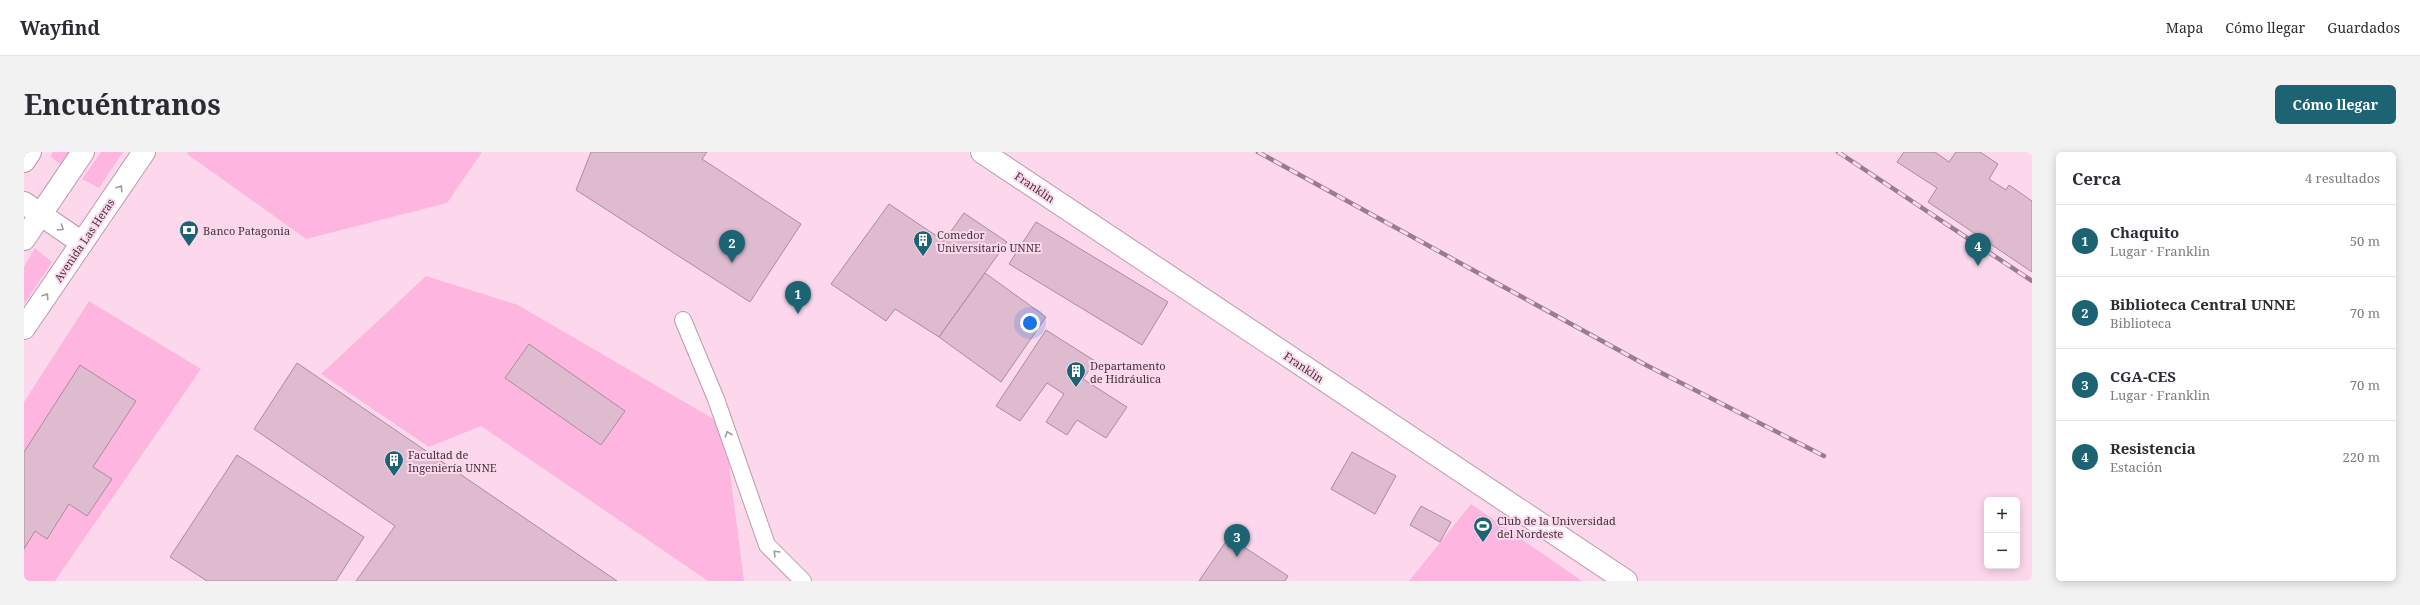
<!DOCTYPE html>
<html lang="es">
<head>
<meta charset="utf-8">
<style>
	:root { --surface:#fff; --page:#f2f2f3; --text:#2b2b33; --muted:#7c7c81; --line:#e1e1e2; --accent:#1c6473 }
	body { margin:0; font-family:"Noto Serif",serif; background:var(--page); color:var(--text) }
	.controls { position:absolute; right:12px; bottom:12px; display:grid; overflow:hidden; border-radius:6px; box-shadow:0 2px 10px #0003 }
	.controls button { width:36px; height:36px; display:grid; place-items:center; padding:0; border:0; border-bottom:1px solid var(--line); background:var(--surface); color:var(--text); font:20px sans-serif }
	.you { position:absolute; left:1006px; top:171px; width:14px; height:14px; margin:-10px; border:3px solid #fff; border-radius:50%; background:#1a73e8; box-shadow:0 0 0 6px #1a73e833 }
	.badge { display:grid; place-items:center; width:26px; height:26px; border-radius:50%; background:var(--accent); color:#fff; font-size:13px; font-weight:700 }
	.pin { position:absolute; translate:-50% -33px; filter:drop-shadow(0 1px 2px #0008) }
	.pin::after { content:''; position:absolute; top:21px; width:14px; height:12px; background:inherit; clip-path:polygon(0 0,100% 0,50% 100%) }
	.list { margin:0; padding:0; list-style:none }
	h2 { display:flex; justify-content:space-between; align-items:center; height:52px; margin:0; padding:0 16px; font-size:17px }
	h2 small { font-size:13px; font-weight:400; color:var(--muted) }
	.list li { display:grid; grid-template-columns:26px 1fr auto; gap:12px; align-items:center; box-sizing:border-box; height:72px; padding:0 16px; border-top:1px solid var(--line) }
	.list b { display:block; font-size:15px; white-space:nowrap }
	.list p { margin:0; font-size:13px; white-space:nowrap; color:var(--muted) }
	.list em { font-size:13px; font-style:normal; color:var(--muted) }
	.map { position:relative; flex:none; width:2008px; height:429px; overflow:hidden; border-radius:6px }
	header { display:flex; align-items:center; gap:24px; box-sizing:border-box; height:56px; padding:0 20px; background:var(--surface); border-bottom:1px solid var(--line) }
	header strong { font-size:19px }
	nav { display:flex; gap:22px; margin-inline-start:auto; font-size:14px }
	.intro { display:flex; align-items:center; justify-content:space-between; box-sizing:border-box; height:96px; padding:0 24px }
	h1 { margin:0; font-size:28px }
	.button { padding:10px 18px; border-radius:6px; background:var(--accent); color:#fff; font-size:14px; font-weight:700 }
	main { display:flex; gap:24px; padding:0 24px }
	aside { flex:1; background:var(--surface); border-radius:6px; box-shadow:0 2px 10px #0003 }
	.map>svg:first-child { display:block }
	.green { fill:#feb6e1 }
	.building { fill:#dfbbcf; stroke:#ac8a9d }
	.lines { fill:none; stroke-linecap:round; stroke-linejoin:round }
	.service-casing { stroke:#bc99ad; stroke-width:18 }
	.minor-casing { stroke:#bc99ad; stroke-width:24 }
	.tertiary-casing { stroke:#bc99ad; stroke-width:24 }
	.primary-casing { stroke:#bc99ad; stroke-width:24 }
	.service { stroke:#fff; stroke-width:16 }
	.minor { stroke:#fff; stroke-width:22 }
	.tertiary { stroke:#fff; stroke-width:22 }
	.primary { stroke:#fff; stroke-width:22 }
	.rail-casing { stroke:#967e8c; stroke-width:4.5 }
	.rail { stroke:#fdd8ed; stroke-width:3; stroke-dasharray:9; stroke-linecap:butt }
	.oneway { stroke:#a0999d }
	.labels { text-anchor:middle; dominant-baseline:central; stroke-width:4; stroke-linejoin:round; paint-order:stroke }
	.street-label { font-size:11px; fill:#41333b; stroke:#fdd8ed }
	.poi-label { font-size:11px; fill:#41333b; stroke:#fdd8ed; text-anchor:start }
</style>
</head>
<body>
<header>
<strong>Wayfind</strong>
<nav><a>Mapa</a><a>Cómo llegar</a><a>Guardados</a></nav>
</header>
<div class="intro"><h1>Encuéntranos</h1><a class="button">Cómo llegar</a></div>
<main>
<div class="map">
<svg width="2008" height="429" viewBox="0 0 2008 429">
	<rect width="100%" height="100%" fill="#fdd8ed"/>
	<g class="green">
		<polygon points="29,0 51,0 41,16 26,4"/>
		<polygon points="77,0 99,0 75,36 58,27"/>
		<polygon points="164,0 458,0 423,51 282,87 163,2"/>
		<polygon points="11,96 28,110 0,152 0,115"/>
		<polygon points="402,124 494,153 700,273 720,429 684,429 457,274 405,295 297,222"/>
		<polygon points="65,149 177,217 31,429 0,429 0,250"/>
		<polygon points="1447,352 1558,429 1385,429"/>
	</g>
	<g class="building">
		<polygon points="567,0 683,0 678,7 777,72 726,150 552,38"/>
		<polygon points="1880,0 1911,0 1925,10 1932,0 1956,0 1974,12 1965,27 1982,38 1985,33 2008,49 2008,120 1904,50 1913,36 1873,10"/>
		<polygon points="865,52 920,89 940,61 983,90 915,185 871,157 862,169 807,132"/>
		<polygon points="1012,70 1144,150 1118,193 985,112"/>
		<polygon points="961,121 1022,165 977,230 915,185"/>
		<polygon points="1022,178 1071,209 1059,227 1103,255 1082,286 1053,268 1043,283 1022,270 1040,242 1023,231 996,269 972,254"/>
		<polygon points="505,192 601,259 577,293 481,226"/>
		<polygon points="273,211 593,429 332,429 371,374 230,277"/>
		<polygon points="56,213 112,249 69,315 88,327 63,364 45,352 23,387 11,379 0,397 0,300"/>
		<polygon points="1328,300 1372,324 1351,362 1307,337"/>
		<polygon points="213,303 340,385 312,429 183,429 146,405"/>
		<polygon points="1397,354 1427,370 1416,390 1386,373"/>
		<polygon points="1205,385 1264,424 1261,429 1175,429"/>
	</g>
	<g class="lines">
		<defs>
			<polyline id="service" points="659,168 692,247 743,393 779,429"/>
			<polyline id="minor" points="0,51 58,91"/>
			<polyline id="tertiary" points="958,0 1602,429"/>
			<g id="primary">
				<polyline points="0,9 6,0"/>
				<polyline points="0,87 59,0"/>
				<polyline points="0,176 120,0"/>
			</g>
		</defs>
		<use href="#service" class="service-casing"/>
		<use href="#minor" class="minor-casing"/>
		<use href="#tertiary" class="tertiary-casing"/>
		<use href="#primary" class="primary-casing"/>
		<use href="#service" class="service"/>
		<use href="#minor" class="minor"/>
		<use href="#tertiary" class="tertiary"/>
		<use href="#primary" class="primary"/>
		<defs>
			<g id="rail">
				<polyline points="1234,0 1620,212 1800,304"/>
				<polyline points="1814,0 2008,129"/>
			</g>
		</defs>
		<use href="#rail" class="rail-casing"/>
		<use href="#rail" class="rail"/>
	</g>
	<defs><path id="oneway-chevron" d="M-2-3.5L2.5 0L-2 3.5" fill="none" stroke-width="1.6" stroke-linecap="round" stroke-linejoin="round"/></defs>
	<g class="oneway">
		<use href="#oneway-chevron" transform="translate(96 36) rotate(-56)"/>
		<use href="#oneway-chevron" transform="translate(37 76) rotate(35)"/>
		<use href="#oneway-chevron" transform="translate(22 144) rotate(-56)"/>
		<use href="#oneway-chevron" transform="translate(704 282) rotate(-109)"/>
		<use href="#oneway-chevron" transform="translate(752 401) rotate(-135)"/>
	</g>
	<defs>
		<symbol id="bank-pin" viewBox="-11 -11 22 30"><path d="M0 17L-7.5 6A9.5 9.5 0 1 1 7.5 6Z" fill="#1c6473" stroke="#fdd8ed"/><path d="M-6-4H6V4H-6ZM0-2.3a2.3 2.3 0 1 0 0 4.6a2.3 2.3 0 1 0 0-4.6Z" fill="#fff"/></symbol>
		<symbol id="building-pin" viewBox="-11 -11 22 30"><path d="M0 17L-7.5 6A9.5 9.5 0 1 1 7.5 6Z" fill="#1c6473" stroke="#fdd8ed"/><path d="M-4-6H4V6H1V3H-1V6H-4ZM-2.5-4.3h1.7v1.8h-1.7ZM.8-4.3h1.7v1.8H.8ZM-2.5-1h1.7V.8h-1.7ZM.8-1h1.7V.8H.8Z" fill="#fff"/></symbol>
		<symbol id="stadium-pin" viewBox="-11 -11 22 30"><path d="M0 17L-7.5 6A9.5 9.5 0 1 1 7.5 6Z" fill="#1c6473" stroke="#fdd8ed"/><path d="M0-5a6.5 5 0 1 0 0 10a6.5 5 0 1 0 0-10ZM-3.5-1.8h7v3.6h-7Z" fill="#fff"/></symbol>
	</defs>
	<g fill-rule="evenodd">
		<use href="#bank-pin" x="154" y="67" width="22" height="30"/>
		<use href="#building-pin" x="888" y="77" width="22" height="30"/>
		<use href="#building-pin" x="1041" y="208" width="22" height="30"/>
		<use href="#building-pin" x="359" y="297" width="22" height="30"/>
		<use href="#stadium-pin" x="1448" y="363" width="22" height="30"/>
	</g>
	<g class="labels">
		<g class="street-label">
			<text transform="translate(1011 35) rotate(34)">Franklin</text>
			<text transform="translate(60 88) rotate(-56)">Avenida Las Heras</text>
			<text transform="translate(1280 215) rotate(34)">Franklin</text>
		</g>
		<g class="poi-label">
			<text x="179" y="78">Banco Patagonia</text>
			<text x="913" y="82">Comedor<tspan x="913" dy="13">Universitario UNNE</tspan></text>
			<text x="1066" y="213">Departamento<tspan x="1066" dy="13">de Hidráulica</tspan></text>
			<text x="384" y="302">Facultad de<tspan x="384" dy="13">Ingeniería UNNE</tspan></text>
			<text x="1473" y="368">Club de la Universidad<tspan x="1473" dy="13">del Nordeste</tspan></text>
		</g>
	</g>
</svg>
<div class="controls">
<button>+</button>
<button>−</button>
</div>
<div class="you"></div>
<div class="pin badge" style="left:774px;top:162px">1</div>
<div class="pin badge" style="left:708px;top:111px">2</div>
<div class="pin badge" style="left:1213px;top:405px">3</div>
<div class="pin badge" style="left:1954px;top:114px">4</div>
</div>
<aside>
<h2>Cerca<small>4 resultados</small></h2>
<ul class="list">
<li><span class="badge">1</span><div><b>Chaquito</b><p>Lugar · Franklin</p></div><em>50 m</em></li>
<li><span class="badge">2</span><div><b>Biblioteca Central UNNE</b><p>Biblioteca</p></div><em>70 m</em></li>
<li><span class="badge">3</span><div><b>CGA-CES</b><p>Lugar · Franklin</p></div><em>70 m</em></li>
<li><span class="badge">4</span><div><b>Resistencia</b><p>Estación</p></div><em>220 m</em></li>
</ul>
</aside>
</main>
</body>
</html>
